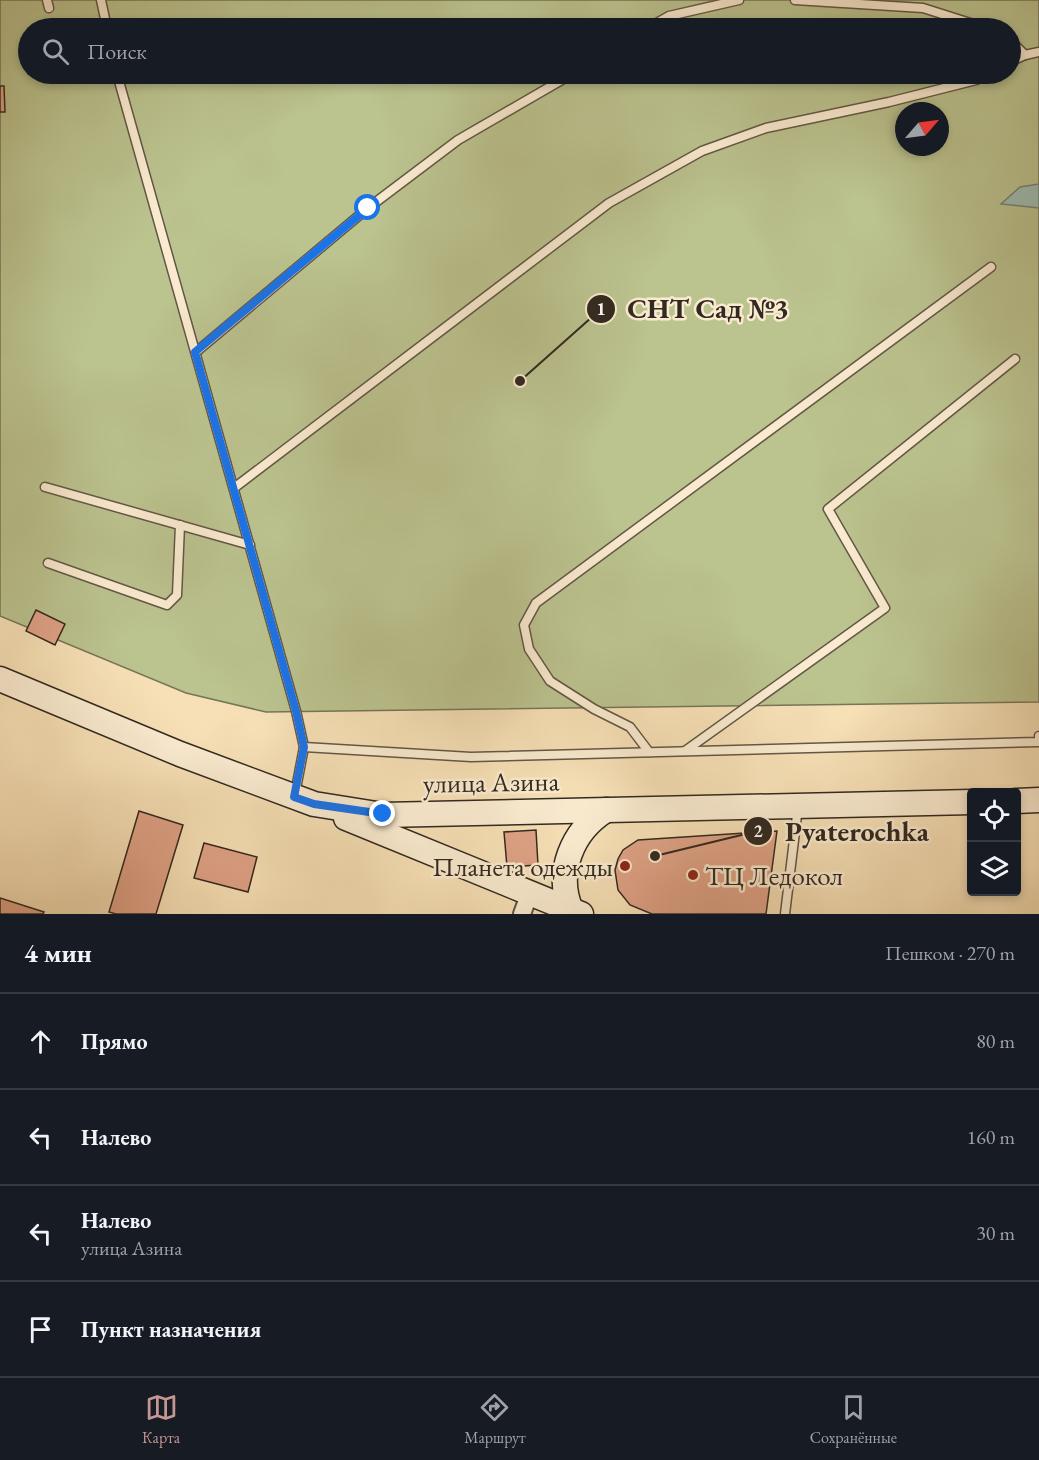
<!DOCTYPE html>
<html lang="ru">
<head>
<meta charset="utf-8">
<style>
	:root { --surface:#171b24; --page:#242831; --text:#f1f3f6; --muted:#9ea1a6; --line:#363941; --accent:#c59692 }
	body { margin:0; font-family:"EB Garamond",serif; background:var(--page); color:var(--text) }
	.controls { position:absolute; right:18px; bottom:18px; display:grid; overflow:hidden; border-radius:6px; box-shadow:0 3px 9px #0003 }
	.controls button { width:54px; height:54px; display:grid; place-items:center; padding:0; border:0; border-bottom:2px solid var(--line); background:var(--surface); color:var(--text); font:30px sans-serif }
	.compass { position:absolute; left:895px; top:102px; width:54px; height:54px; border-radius:50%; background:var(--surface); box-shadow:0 3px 9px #0003; rotate:62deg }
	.stop { position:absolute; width:18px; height:18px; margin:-14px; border:4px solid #1a73e8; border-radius:50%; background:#fff }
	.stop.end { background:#1a73e8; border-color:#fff; box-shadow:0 2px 6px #0008 }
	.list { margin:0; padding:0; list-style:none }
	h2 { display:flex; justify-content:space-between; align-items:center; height:78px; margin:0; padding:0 24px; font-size:26px }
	h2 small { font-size:20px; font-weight:400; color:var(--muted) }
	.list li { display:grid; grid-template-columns:39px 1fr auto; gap:18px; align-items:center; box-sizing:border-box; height:96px; padding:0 24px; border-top:2px solid var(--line) }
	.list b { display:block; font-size:22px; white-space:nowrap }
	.list p { margin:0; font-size:20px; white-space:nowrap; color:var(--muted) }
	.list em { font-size:20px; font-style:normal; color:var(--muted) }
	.icon { flex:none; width:33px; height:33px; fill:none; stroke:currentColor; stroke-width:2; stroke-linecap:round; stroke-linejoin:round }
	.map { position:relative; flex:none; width:1039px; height:914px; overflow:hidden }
	.search { position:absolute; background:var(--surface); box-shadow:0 3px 9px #0003; left:18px; right:18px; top:18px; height:66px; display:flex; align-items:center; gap:15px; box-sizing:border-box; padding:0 21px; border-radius:33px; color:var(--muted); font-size:22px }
	.sheet { height:462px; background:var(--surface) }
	nav { display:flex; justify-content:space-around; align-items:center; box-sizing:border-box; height:84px; border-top:2px solid var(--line); background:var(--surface); font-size:16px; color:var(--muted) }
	nav a { display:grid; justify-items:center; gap:3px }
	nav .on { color:var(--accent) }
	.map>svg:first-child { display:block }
	.green { fill:#bbc38f; stroke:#767658; stroke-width:1.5; fill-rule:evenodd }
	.water { fill:#9ebcb2; stroke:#738178; stroke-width:1.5 }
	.building { fill:#dfa286; stroke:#322920; stroke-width:1.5 }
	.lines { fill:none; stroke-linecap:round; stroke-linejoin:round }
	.lane-casing { stroke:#635746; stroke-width:11 }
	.street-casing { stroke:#635746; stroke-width:20 }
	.secondary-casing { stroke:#322920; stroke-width:27 }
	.lane { stroke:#faebd0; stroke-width:8 }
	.street { stroke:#faebd0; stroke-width:16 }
	.secondary { stroke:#faebd0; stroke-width:24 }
	.route { stroke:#1a73e8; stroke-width:8 }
	.poi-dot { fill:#8f2418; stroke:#faebd0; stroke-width:2 }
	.labels { text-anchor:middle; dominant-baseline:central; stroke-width:5; stroke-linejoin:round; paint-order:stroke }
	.street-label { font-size:27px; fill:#322920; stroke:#faebd0 }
	.poi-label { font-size:27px; fill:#322920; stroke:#faebd0; text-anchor:end }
	.leader { fill:none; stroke:#322920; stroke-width:2 }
	.callout-dot { fill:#322920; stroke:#faebd0; stroke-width:2 }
	.mark-label { font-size:18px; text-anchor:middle; font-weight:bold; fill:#fff }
	.callout-label { font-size:28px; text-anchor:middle; font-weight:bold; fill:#322920; stroke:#faebd0; stroke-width:5; stroke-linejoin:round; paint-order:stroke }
</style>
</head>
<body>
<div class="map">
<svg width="1039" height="914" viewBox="0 0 1039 914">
	<rect width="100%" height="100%" fill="#f7e0b6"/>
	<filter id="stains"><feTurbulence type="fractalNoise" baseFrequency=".00333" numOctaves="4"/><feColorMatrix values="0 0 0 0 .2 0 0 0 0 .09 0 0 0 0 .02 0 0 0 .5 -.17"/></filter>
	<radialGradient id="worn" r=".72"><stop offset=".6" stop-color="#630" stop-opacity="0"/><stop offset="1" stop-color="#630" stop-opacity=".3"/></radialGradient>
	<path class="green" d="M0 0H1039V702L266 712 186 693 0 616ZM28 28H1010V74H28ZM904 111H940V147H904Z"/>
	<polygon class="water" points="1039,184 1039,208 1001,204 1020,187"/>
	<g class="building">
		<polygon points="0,86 4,86 5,112 0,112"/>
		<polygon points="36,610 65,624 55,645 26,631"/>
		<polygon points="139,811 183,825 156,914 116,914 109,912"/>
		<polygon points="536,830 538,865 507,867 504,832"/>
		<polygon points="777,831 766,914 652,914 630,905 618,890 615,870 618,859 623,850 638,840"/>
		<polygon points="204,843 257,857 248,892 194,878"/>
		<polygon points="0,898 44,912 43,914 0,914"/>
	</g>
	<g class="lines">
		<defs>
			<g id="lane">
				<polyline points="47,0 49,8"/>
				<polyline points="101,0 107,28"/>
				<polyline points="795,0 923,8 986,28"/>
				<polyline points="648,28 669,16 739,0"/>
				<polyline points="1010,40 1025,55 1039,52"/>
				<polyline points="1010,62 1025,55"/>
				<polyline points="117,74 296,711 304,747 295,794"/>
				<polyline points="196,352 368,208 458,140 572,74"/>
				<polyline points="45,487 250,545"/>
				<polyline points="234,488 609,203 702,151 766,128 889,102 976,80 988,74"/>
				<polyline points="48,563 167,605 177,595 180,525"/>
				<polyline points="304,747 471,757 1039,742 1039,736"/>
				<polyline points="685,751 885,608 828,509 1015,359"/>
				<polyline points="649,752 630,727 594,709 550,681 529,649 524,625 536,603 991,267"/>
				<polyline points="785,914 798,807"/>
			</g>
			<polyline id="street" points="522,914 529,895"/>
			<g id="secondary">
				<polyline points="0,679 180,754 314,804 383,815 972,802"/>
				<polyline points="1016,801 1039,800"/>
				<polyline points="346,818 581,914"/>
				<path d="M571 910C555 873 572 831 606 810"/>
			</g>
		</defs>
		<use href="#lane" class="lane-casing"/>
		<use href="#street" class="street-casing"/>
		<use href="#secondary" class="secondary-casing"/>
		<use href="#lane" class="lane"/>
		<use href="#street" class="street"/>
		<use href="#secondary" class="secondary"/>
	</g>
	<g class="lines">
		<polyline class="route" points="368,208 195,352 296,711 304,747 294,797 314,804 383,814"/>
	</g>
	<g class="poi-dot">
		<circle cx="625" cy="866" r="6"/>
		<circle cx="693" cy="875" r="6"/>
	</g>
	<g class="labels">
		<g class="street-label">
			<text transform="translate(491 782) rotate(-1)">улица Азина</text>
		</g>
		<g class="poi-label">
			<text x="613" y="866">Планета одежды</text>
			<text x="705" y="875" text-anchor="start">ТЦ Ледокол</text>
		</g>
	</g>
	<path class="leader" d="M520 381L601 309M655 856L758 831"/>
	<g class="callout-dot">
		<circle cx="520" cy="381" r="6"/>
		<circle cx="655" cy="856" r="6"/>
		<circle cx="601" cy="309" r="15"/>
		<circle cx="758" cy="831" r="15"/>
	</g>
	<g class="mark-label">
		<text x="601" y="315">1</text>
		<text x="758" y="837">2</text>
	</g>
	<g class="callout-label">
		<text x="708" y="318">СНТ Сад №3</text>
		<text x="857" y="841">Pyaterochka</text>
	</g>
	<rect width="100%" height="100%" filter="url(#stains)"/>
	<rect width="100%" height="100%" fill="url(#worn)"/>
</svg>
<div class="controls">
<button><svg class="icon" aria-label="locate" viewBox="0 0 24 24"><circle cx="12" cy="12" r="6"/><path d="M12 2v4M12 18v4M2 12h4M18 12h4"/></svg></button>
<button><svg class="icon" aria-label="layers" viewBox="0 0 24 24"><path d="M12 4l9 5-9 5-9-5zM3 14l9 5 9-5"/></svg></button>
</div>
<svg class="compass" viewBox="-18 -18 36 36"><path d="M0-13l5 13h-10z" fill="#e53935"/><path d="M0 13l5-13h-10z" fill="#9ea1a6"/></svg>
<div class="stop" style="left:368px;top:208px"></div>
<div class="stop end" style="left:383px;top:814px"></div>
<div class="search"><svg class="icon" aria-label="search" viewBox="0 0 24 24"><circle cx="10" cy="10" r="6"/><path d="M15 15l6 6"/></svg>Поиск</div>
</div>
<section class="sheet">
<h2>4 мин<small>Пешком · 270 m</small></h2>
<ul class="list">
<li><svg class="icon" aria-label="ahead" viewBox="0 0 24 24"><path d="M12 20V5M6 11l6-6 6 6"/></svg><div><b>Прямо</b></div><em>80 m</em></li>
<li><svg class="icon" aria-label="left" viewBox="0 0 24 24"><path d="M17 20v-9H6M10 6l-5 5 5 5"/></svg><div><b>Налево</b></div><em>160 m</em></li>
<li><svg class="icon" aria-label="left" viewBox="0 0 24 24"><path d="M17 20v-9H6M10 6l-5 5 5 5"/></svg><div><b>Налево</b><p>улица Азина</p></div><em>30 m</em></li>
<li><svg class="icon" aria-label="arrive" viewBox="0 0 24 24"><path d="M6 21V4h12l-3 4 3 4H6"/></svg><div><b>Пункт назначения</b></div></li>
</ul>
</section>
<nav>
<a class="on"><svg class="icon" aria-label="map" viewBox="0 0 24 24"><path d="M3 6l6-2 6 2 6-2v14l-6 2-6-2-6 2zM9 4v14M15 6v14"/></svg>Карта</a>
<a><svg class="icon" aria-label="directions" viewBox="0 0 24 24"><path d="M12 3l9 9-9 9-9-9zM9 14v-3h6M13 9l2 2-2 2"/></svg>Маршрут</a>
<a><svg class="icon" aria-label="saved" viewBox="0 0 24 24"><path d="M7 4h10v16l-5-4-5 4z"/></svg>Сохранённые</a>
</nav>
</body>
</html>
